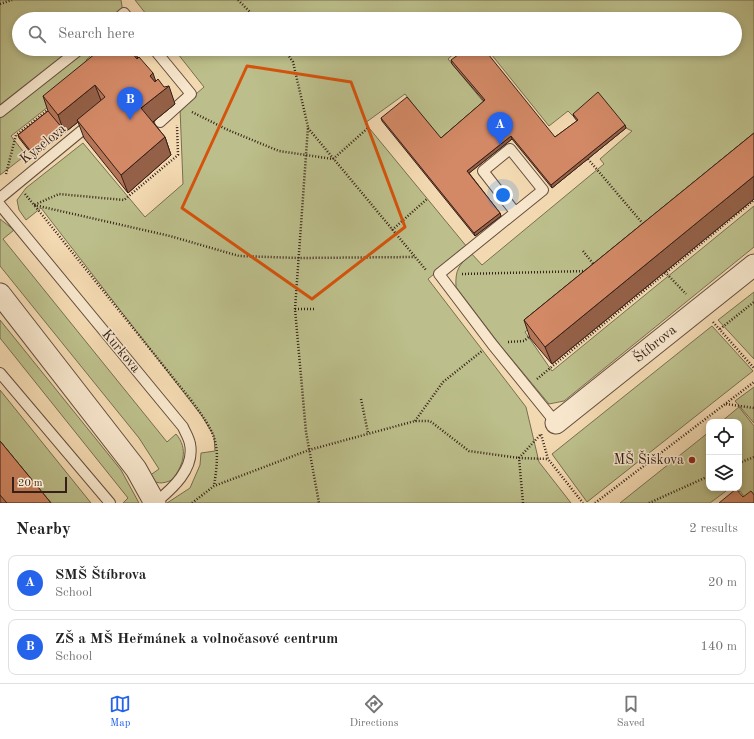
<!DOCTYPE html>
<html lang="en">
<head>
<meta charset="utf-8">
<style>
	:root { --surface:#fff; --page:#f6f6f6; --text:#222; --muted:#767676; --line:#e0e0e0; --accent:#2563eb }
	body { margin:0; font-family:"Old Standard TT",serif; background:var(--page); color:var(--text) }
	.controls { position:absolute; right:12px; bottom:12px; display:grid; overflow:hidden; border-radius:8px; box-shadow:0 2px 6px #0003 }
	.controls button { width:36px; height:36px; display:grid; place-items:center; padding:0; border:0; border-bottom:1px solid var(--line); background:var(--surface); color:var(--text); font:20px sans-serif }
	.scale { position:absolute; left:12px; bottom:10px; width:55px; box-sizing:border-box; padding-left:4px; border:2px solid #351f18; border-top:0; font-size:11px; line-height:14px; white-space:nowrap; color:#351f18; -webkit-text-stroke:3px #f7e6cc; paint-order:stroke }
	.you { position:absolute; left:503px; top:195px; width:14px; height:14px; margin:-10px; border:3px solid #fff; border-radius:50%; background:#1a73e8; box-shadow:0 0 0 6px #1a73e833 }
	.badge { display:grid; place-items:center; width:26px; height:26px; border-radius:50%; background:var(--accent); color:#fff; font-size:13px; font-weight:700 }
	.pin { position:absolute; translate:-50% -33px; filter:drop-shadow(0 1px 2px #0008) }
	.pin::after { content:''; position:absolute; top:21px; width:14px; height:12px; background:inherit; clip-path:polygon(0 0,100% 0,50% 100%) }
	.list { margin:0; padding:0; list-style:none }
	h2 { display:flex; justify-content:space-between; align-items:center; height:52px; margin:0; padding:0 16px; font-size:17px }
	h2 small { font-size:13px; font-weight:400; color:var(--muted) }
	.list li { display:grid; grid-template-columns:26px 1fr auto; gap:12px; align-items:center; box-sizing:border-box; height:56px; margin:0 8px 8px; padding:0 8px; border:1px solid var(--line); border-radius:8px }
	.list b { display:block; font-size:15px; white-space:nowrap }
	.list p { margin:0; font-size:13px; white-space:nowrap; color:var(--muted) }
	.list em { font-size:13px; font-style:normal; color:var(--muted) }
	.icon { flex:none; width:22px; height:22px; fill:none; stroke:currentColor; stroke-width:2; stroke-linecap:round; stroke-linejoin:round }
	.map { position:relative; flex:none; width:754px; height:503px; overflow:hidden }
	.search { position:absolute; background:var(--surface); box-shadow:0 2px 6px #0003; left:12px; right:12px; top:12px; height:44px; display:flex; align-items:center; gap:10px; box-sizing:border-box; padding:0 14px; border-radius:22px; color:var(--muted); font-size:15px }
	.sheet { height:180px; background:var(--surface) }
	nav { display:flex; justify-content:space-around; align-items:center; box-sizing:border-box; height:56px; border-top:1px solid var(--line); background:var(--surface); font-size:11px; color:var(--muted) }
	nav a { display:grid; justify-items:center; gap:2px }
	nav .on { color:var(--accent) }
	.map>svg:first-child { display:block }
	.green { fill:#bcbf8b; stroke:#786f52 }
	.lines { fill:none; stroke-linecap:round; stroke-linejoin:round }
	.lane-casing { stroke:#644e3e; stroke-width:12 }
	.street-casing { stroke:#644e3e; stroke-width:23 }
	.path { stroke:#351f18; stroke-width:2.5; stroke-dasharray:1 2; stroke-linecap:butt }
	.lane { stroke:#f7e6cc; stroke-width:10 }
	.street { stroke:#f7e6cc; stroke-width:21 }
	.wall { fill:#b57658; stroke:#351f18 }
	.shaded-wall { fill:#946047; stroke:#351f18 }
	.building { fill:#d38966; stroke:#351f18 }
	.marked { fill:none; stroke:#d6530d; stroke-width:3; stroke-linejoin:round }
	.poi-dot { fill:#8f2418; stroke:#f7e6cc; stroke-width:1.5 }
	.labels { text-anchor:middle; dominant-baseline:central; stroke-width:3; stroke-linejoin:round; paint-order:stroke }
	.street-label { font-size:14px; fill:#351f18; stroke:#f7e6cc }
	.poi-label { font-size:14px; fill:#351f18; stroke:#f7e6cc; text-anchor:end }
</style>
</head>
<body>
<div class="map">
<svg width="754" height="503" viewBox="0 0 754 503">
	<rect width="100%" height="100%" fill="#f3d9b1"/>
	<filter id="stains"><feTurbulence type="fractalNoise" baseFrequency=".005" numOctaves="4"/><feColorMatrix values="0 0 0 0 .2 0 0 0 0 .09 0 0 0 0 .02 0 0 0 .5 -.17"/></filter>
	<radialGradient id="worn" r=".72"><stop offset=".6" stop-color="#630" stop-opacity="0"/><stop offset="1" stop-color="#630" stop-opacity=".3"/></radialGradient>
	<g class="green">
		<polygon points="0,0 121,0 124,19 19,19 19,49 98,49 86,60 95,70 11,136 26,155 0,175"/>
		<path d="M135 0H754V145L525 332 552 371 754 206V247L564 401 549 404 500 345 456 287C455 269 459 266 471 253L482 265 604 164 600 159 632 131 626 128 600 96 574 117 568 111 549 126 487 49H735V19H150Z"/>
		<polygon points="174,49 459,49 448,59 486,105 442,141 405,94 365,123 467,247 428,279 526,407 539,462 571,503 167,503 190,488 200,465 201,453 215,451 214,436 202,416 41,208 26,220 19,210 17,200 26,188 83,143 145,217 183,184 180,108 204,87"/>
		<path d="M0 219 14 230 3 239 167 442 176 434C189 449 183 466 172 480 162 484 156 485 149 476L159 469 139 438 0 266Z"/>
		<polygon points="754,292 754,359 718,320"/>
		<polygon points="0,320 121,470 139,503 123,503 128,498 0,338"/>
		<polygon points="712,326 753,371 587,502 552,454"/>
		<polygon points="754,387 754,423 735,401"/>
		<polygon points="0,390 91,503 42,503 0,451"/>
		<polygon points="739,407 754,426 754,494 752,492 745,498 740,491 736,494 732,488 739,488 739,422 721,422"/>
		<polygon points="709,432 709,488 730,488 710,503 620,503"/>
	</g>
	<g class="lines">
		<defs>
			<g id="lane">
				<polyline points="117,19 124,13 129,19"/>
				<polyline points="154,49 191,94 160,122"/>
				<polyline points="0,112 80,49"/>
				<polyline points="0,198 91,123"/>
				<path d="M0 205 183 427C185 432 189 438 190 444 195 469 172 489 155 503"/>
				<polyline points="515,212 483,171 510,149 543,190 439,274 492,344 556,423"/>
				<polyline points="0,373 110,503"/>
			</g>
			<g id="street">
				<polyline points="0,294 136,469 155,503"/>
				<polyline points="556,423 754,265"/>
			</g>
		</defs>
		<use href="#lane" class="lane-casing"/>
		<use href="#street" class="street-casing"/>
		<g class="path">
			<polyline points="238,0 257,19"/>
			<polyline points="0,4 12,0"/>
			<polyline points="284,49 293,62 308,127 295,309 306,432 319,503"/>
			<polyline points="192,112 228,130 279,151 333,159 369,127"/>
			<polyline points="308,128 426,270"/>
			<polyline points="588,159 644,225"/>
			<polyline points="6,174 16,135 49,109"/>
			<polyline points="25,194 34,205 59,194 124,200 178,155 177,125"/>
			<polyline points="34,205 170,236 239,256 299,258 415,257"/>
			<path d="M35 206 191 400C216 434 221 442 214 486"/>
			<polyline points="392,230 427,199"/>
			<polyline points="583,251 595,266"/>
			<polyline points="665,272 686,294"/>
			<polyline points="462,274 587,271"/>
			<polyline points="295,309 314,309"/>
			<polyline points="713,322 754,368"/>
			<polyline points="720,329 754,302"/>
			<polyline points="508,342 524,341 532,334"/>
			<polyline points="537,379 754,200"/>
			<polyline points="361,399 368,433"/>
			<polyline points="726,404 754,408"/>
			<polyline points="415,421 443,382 482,351"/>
			<polyline points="739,463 754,457"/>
			<polyline points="192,503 214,486 309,450 415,421 430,421 469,451 519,458 541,434 548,459 583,503"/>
			<polyline points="523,503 519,458 548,459"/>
			<polyline points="595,503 754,382"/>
			<polyline points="649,503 709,476"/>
		</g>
		<use href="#lane" class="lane"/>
		<use href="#street" class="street"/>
	</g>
	<g class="wall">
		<polygon points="138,58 156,81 175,104 153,122 165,137 171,155 128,193 84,138 78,122 34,157 19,138 18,135 48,111 43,96"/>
		<polygon points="451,60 555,137 577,121 574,117 573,114 625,125 626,128 552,188 512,139 469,173 500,213 501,216 475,236 382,121 381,118 441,138 484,101 452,64"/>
		<polygon points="754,133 754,199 552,364 530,338 524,320"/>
		<polygon points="0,441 51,503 0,503"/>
	</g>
	<g class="shaded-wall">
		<polygon points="135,50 141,68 132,53"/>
		<polygon points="153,73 159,91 150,76"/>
		<polygon points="95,85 102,103 77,120 78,122 34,157 33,154 63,129 58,115"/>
		<polygon points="169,86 175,104 148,126 141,108"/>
		<polygon points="625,125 626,128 552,188 551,185"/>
		<polygon points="511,136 512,139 468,174 467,171"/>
		<polygon points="165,137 171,155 128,193 121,175"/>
		<polygon points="754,176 754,199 552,364 545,347"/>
		<polygon points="500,213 501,216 475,236 474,233"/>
	</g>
	<g class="building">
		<polygon points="101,49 134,49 135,50 132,53 137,59 139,57 153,73 150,76 155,82 158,79 164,87 169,86 141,108 165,137 121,175 77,120 105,97 95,85 58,115 43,96"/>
		<polygon points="466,49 484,49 555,137 578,120 573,114 598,92 625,125 551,185 511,136 467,171 500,213 474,233 381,118 407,97 441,138 485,100 451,60"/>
		<polygon points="48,111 63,129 33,154 18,135"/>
		<polygon points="754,133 754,176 545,347 524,320"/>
		<polygon points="0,441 51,503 7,503 0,495"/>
		<polygon points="736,489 743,497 751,491 754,495 754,503 719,503"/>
	</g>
	<path class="marked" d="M247 66 351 82 405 227 312 299 182 208Z"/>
	<circle class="poi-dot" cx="692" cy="460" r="4"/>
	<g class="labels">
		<g class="street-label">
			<text transform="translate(43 144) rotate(-39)">Kyselova</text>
			<text transform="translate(655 344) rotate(-39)">Štíbrova</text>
			<text transform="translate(121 351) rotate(50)">Kurkova</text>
		</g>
		<g class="poi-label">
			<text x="684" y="460">MŠ Šiškova</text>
		</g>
	</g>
	<rect width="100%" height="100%" filter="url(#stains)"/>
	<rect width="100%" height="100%" fill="url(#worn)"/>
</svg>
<div class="controls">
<button><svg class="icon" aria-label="locate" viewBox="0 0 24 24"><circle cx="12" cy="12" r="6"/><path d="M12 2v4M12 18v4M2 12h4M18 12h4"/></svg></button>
<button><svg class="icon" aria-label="layers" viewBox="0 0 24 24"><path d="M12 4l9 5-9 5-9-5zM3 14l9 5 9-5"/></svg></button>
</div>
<div class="scale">20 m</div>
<div class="you"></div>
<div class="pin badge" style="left:500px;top:145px">A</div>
<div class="pin badge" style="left:130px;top:120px">B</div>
<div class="search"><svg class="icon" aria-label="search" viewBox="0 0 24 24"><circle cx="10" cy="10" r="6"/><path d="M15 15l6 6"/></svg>Search here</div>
</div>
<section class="sheet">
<h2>Nearby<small>2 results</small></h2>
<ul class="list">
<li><span class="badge">A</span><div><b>SMŠ Štíbrova</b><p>School</p></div><em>20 m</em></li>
<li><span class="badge">B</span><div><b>ZŠ a MŠ Heřmánek a volnočasové centrum</b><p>School</p></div><em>140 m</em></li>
</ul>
</section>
<nav>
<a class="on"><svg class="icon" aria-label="map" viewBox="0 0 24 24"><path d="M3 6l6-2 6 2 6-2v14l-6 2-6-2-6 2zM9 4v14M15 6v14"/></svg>Map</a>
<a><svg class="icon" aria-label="directions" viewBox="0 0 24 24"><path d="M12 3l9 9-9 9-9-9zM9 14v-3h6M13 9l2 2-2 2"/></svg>Directions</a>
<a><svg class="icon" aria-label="saved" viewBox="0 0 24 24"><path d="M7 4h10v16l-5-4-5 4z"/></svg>Saved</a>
</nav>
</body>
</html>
